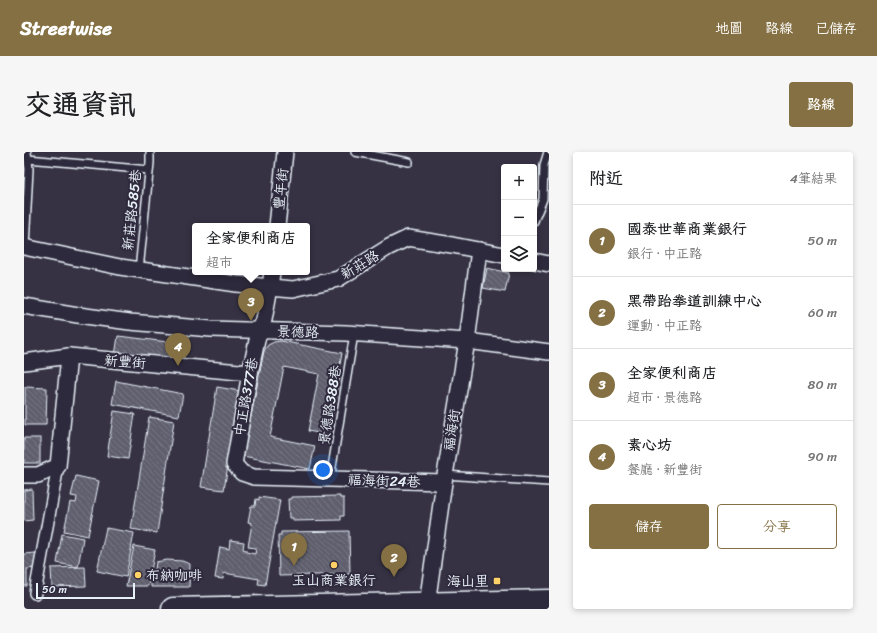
<!DOCTYPE html>
<html lang="zh-TW">
<head>
<meta charset="utf-8">
<style>
	:root { --surface:#fff; --page:#f6f6f6; --text:#202124; --muted:#757577; --line:#e0e0e0; --accent:#847042 }
	body { margin:0; font-family:Sriracha,"LXGW WenKai TC",sans-serif; background:var(--page); color:var(--text) }
	.controls { position:absolute; right:12px; top:12px; display:grid; overflow:hidden; border-radius:4px; box-shadow:0 2px 6px #0003 }
	.controls button { width:36px; height:36px; display:grid; place-items:center; padding:0; border:0; border-bottom:1px solid var(--line); background:var(--surface); color:var(--text); font:20px sans-serif }
	.scale { position:absolute; left:12px; bottom:10px; width:99px; box-sizing:border-box; padding-left:4px; border:2px solid #e8f1f8; border-top:0; font-size:11px; line-height:14px; white-space:nowrap; color:#e8f1f8; -webkit-text-stroke:3px #2f2a3d; paint-order:stroke }
	.you { position:absolute; left:299px; top:318px; width:14px; height:14px; margin:-10px; border:3px solid #fff; border-radius:50%; background:#1a73e8; box-shadow:0 0 0 6px #1a73e833 }
	.badge { display:grid; place-items:center; width:26px; height:26px; border-radius:50%; background:var(--accent); color:#fff; font-size:13px; font-weight:700 }
	.pin { position:absolute; translate:-50% -33px; filter:drop-shadow(0 1px 2px #0008) }
	.pin::after { content:''; position:absolute; top:21px; width:14px; height:12px; background:inherit; clip-path:polygon(0 0,100% 0,50% 100%) }
	.popup { position:absolute; left:168px; top:71px; width:118px; height:52px; box-sizing:border-box; display:grid; place-content:center; border-radius:4px; background:var(--surface); filter:drop-shadow(0 1px 3px #0005); font-size:13px; white-space:nowrap; color:var(--muted) }
	.popup b { font-size:15px; color:var(--text) }
	.popup::after { content:''; position:absolute; left:50%; top:100%; margin-left:-8px; border:8px solid transparent; border-top-color:var(--surface) }
	.list { margin:0; padding:0; list-style:none }
	h2 { display:flex; justify-content:space-between; align-items:center; height:52px; margin:0; padding:0 16px; font-size:17px }
	h2 small { font-size:13px; font-weight:400; color:var(--muted) }
	.list li { display:grid; grid-template-columns:26px 1fr auto; gap:12px; align-items:center; box-sizing:border-box; height:72px; padding:0 16px; border-top:1px solid var(--line) }
	.list b { display:block; font-size:15px; white-space:nowrap }
	.list p { margin:0; font-size:13px; white-space:nowrap; color:var(--muted) }
	.list em { font-size:13px; font-style:normal; color:var(--muted) }
	.actions { display:flex; gap:8px; padding:12px 16px }
	.actions a { flex:1; padding:9px 0; border:1px solid var(--accent); border-radius:4px; text-align:center; font-size:14px; color:var(--accent) }
	.actions .main { background:var(--accent); color:#fff }
	.icon { flex:none; width:22px; height:22px; fill:none; stroke:currentColor; stroke-width:2; stroke-linecap:round; stroke-linejoin:round }
	.map { position:relative; flex:none; width:525px; height:457px; overflow:hidden; border-radius:4px }
	header { display:flex; align-items:center; gap:24px; box-sizing:border-box; height:56px; padding:0 20px; background:var(--accent); color:#fff }
	header strong { font-size:19px }
	nav { display:flex; gap:22px; margin-inline-start:auto; font-size:14px }
	.intro { display:flex; align-items:center; justify-content:space-between; box-sizing:border-box; height:96px; padding:0 24px }
	h1 { margin:0; font-size:28px }
	.button { padding:10px 18px; border-radius:4px; background:var(--accent); color:#fff; font-size:14px; font-weight:700 }
	main { display:flex; gap:24px; padding:0 24px }
	aside { flex:1; background:var(--surface); border-radius:4px; box-shadow:0 2px 6px #0003 }
	.map>svg:first-child { display:block }
	.building { fill:url(#building-back-hatch); stroke:#e8f1f8 }
	.lines { fill:none; stroke-linecap:round; stroke-linejoin:round }
	.service-casing { stroke:#e8f1f8; stroke-width:10 }
	.pedestrian-casing { stroke:#e8f1f8; stroke-width:14 }
	.minor-casing { stroke:#e8f1f8; stroke-width:18 }
	.primary-casing { stroke:#e8f1f8; stroke-width:25 }
	.service { stroke:#2f2a3d; stroke-width:7 }
	.pedestrian { stroke:#2f2a3d; stroke-width:11 }
	.minor { stroke:#2f2a3d; stroke-width:15 }
	.primary { stroke:#2f2a3d; stroke-width:22 }
	.poi-dot { fill:#ffd166; stroke:#2f2a3d; stroke-width:1.5 }
	.labels { text-anchor:middle; dominant-baseline:central; stroke-width:4; stroke-linejoin:round; paint-order:stroke }
	.street-label { font-size:14px; fill:#e8f1f8; stroke:#2f2a3d }
	.poi-label { font-size:14px; fill:#e8f1f8; stroke:#2f2a3d; text-anchor:start }
</style>
</head>
<body>
<header>
<strong>Streetwise</strong>
<nav><a>地圖</a><a>路線</a><a>已儲存</a></nav>
</header>
<div class="intro"><h1>交通資訊</h1><a class="button">路線</a></div>
<main>
<div class="map">
<svg width="525" height="457" viewBox="0 0 525 457">
	<defs>
		<pattern id="building-back-hatch" width="6" height="6" patternUnits="userSpaceOnUse"><rect width="6" height="6" fill="#605e6e"/><path d="M-1 5l2 2M0 0l6 6M5-1l2 2" fill="none" stroke="#777683"/></pattern>
	</defs>
	<rect width="100%" height="100%" fill="#363244"/>
	<filter id="ink" filterUnits="userSpaceOnUse"><feTurbulence type="fractalNoise" baseFrequency=".025" numOctaves="2"/><feDisplacementMap in="SourceGraphic" scale="8" xChannelSelector="R" yChannelSelector="G"/><feConvolveMatrix kernelMatrix="1 2 1 2 8 2 1 2 1" color-interpolation-filters="sRGB"/></filter>
	<g filter="url(#ink)">
		<g class="building">
			<polygon points="463,116 485,121 481,140 459,136"/>
			<polygon points="94,184 161,192 159,212 91,204"/>
			<polygon points="257,189 318,201 314,224 316,224 304,283 284,279 295,222 260,215 246,285 291,294 286,317 219,304 240,199 244,193 250,190"/>
			<polygon points="92,229 159,242 155,264 88,252"/>
			<polygon points="1,235 23,236 22,273 1,273"/>
			<polygon points="193,235 216,239 200,338 177,335"/>
			<polygon points="90,259 111,262 104,307 83,304"/>
			<polygon points="125,265 150,269 133,381 107,377"/>
			<rect x="0" y="286" width="16" height="25"/>
			<polygon points="52,324 75,329 64,384 40,379 46,350 52,351 53,345 47,344"/>
			<polygon points="8,337 9,368 0,369 0,338"/>
			<polygon points="316,344 316,346 320,346 320,364 317,364 317,368 269,369 269,366 265,366 264,347 267,347 267,345"/>
			<polygon points="235,345 256,348 241,433 234,432 235,427 200,421 199,427 191,426 196,395 205,397 206,388 220,390 219,397 222,398 222,400 231,402 232,396 224,395 228,371 224,370 227,354 231,354 232,347 235,348"/>
			<polygon points="82,376 110,381 102,425 73,419"/>
			<polygon points="325,379 326,422 255,424 254,383 257,383 257,380"/>
			<polygon points="38,382 59,386 54,415 33,411"/>
			<polygon points="110,394 131,398 124,434 102,434"/>
			<polygon points="11,401 13,408 11,416 3,417 3,434 0,434 0,402"/>
			<polygon points="143,408 158,409 166,412 165,435 127,435 127,425 130,425 132,410"/>
			<polygon points="61,415 62,434 28,435 27,416"/>
		</g>
		<g class="lines">
			<defs>
				<g id="service">
					<polyline points="331,0 385,10"/>
					<polyline points="4,7 125,18"/>
					<polyline points="510,69 519,47 520,13 524,0"/>
					<polyline points="1,95 5,17 3,0"/>
					<polyline points="115,118 126,11 126,0"/>
					<polyline points="421,323 525,330"/>
					<polyline points="306,327 330,182"/>
				</g>
				<polyline id="pedestrian" points="11,441 34,314"/>
				<g id="minor">
					<polyline points="253,74 261,0"/>
					<polyline points="0,95 96,115 212,132 269,137 314,127 365,95 384,86 428,93 480,103"/>
					<polyline points="510,109 525,112"/>
					<polyline points="248,120 246,135 240,168 235,179 226,221 210,312 218,321 230,325 420,330"/>
					<polyline points="0,154 54,163 106,170 187,177 322,181 443,189 525,200"/>
					<polyline points="0,210 45,204 226,221"/>
					<polyline points="0,323 14,323 34,314 45,204"/>
					<polyline points="407,457 404,451 405,438 421,323 443,189 455,98"/>
				</g>
				<polyline id="primary" points="149,457 525,449"/>
			</defs>
			<use href="#service" class="service-casing"/>
			<use href="#pedestrian" class="pedestrian-casing"/>
			<use href="#minor" class="minor-casing"/>
			<use href="#primary" class="primary-casing"/>
			<use href="#service" class="service"/>
			<use href="#pedestrian" class="pedestrian"/>
			<use href="#minor" class="minor"/>
			<use href="#primary" class="primary"/>
		</g>
	</g>
	<g class="poi-dot">
		<circle cx="310" cy="413" r="4"/>
		<circle cx="114" cy="423" r="4"/>
		<rect x="469" y="425" width="8" height="8" rx="2"/>
	</g>
	<g class="labels">
		<g class="street-label">
			<text transform="translate(257 37) rotate(-84)">豐年街</text>
			<text transform="translate(108 58) rotate(-84)">新莊路585巷</text>
			<text transform="translate(336 113) rotate(-31)">新莊路</text>
			<text transform="translate(274 180) rotate(2)">景德路</text>
			<text transform="translate(101 210) rotate(5)">新豐街</text>
			<text transform="translate(222 245) rotate(-80)">中正路377巷</text>
			<text transform="translate(306 253) rotate(-81)">景德路388巷</text>
			<text transform="translate(428 278) rotate(-81)">福海街</text>
			<text transform="translate(360 329) rotate(2)">福海街24巷</text>
		</g>
		<g class="poi-label">
			<text x="122" y="423">布納咖啡</text>
			<text x="310" y="428" text-anchor="middle">玉山商業銀行</text>
			<text x="465" y="429" text-anchor="end">海山里</text>
		</g>
	</g>
</svg>
<div class="controls">
<button>+</button>
<button>−</button>
<button><svg class="icon" aria-label="layers" viewBox="0 0 24 24"><path d="M12 4l9 5-9 5-9-5zM3 14l9 5 9-5"/></svg></button>
</div>
<div class="scale">50 m</div>
<div class="you"></div>
<div class="pin badge" style="left:270px;top:414px">1</div>
<div class="pin badge" style="left:370px;top:425px">2</div>
<div class="pin badge" style="left:227px;top:169px">3</div>
<div class="popup"><b>全家便利商店</b>超市</div>
<div class="pin badge" style="left:154px;top:214px">4</div>
</div>
<aside>
<h2>附近<small>4筆結果</small></h2>
<ul class="list">
<li><span class="badge">1</span><div><b>國泰世華商業銀行</b><p>銀行 · 中正路</p></div><em>50 m</em></li>
<li><span class="badge">2</span><div><b>黑帶跆拳道訓練中心</b><p>運動 · 中正路</p></div><em>60 m</em></li>
<li><span class="badge">3</span><div><b>全家便利商店</b><p>超市 · 景德路</p></div><em>80 m</em></li>
<li><span class="badge">4</span><div><b>素心坊</b><p>餐廳 · 新豐街</p></div><em>90 m</em></li>
</ul>
<div class="actions"><a class="main">儲存</a><a>分享</a></div>
</aside>
</main>
</body>
</html>
